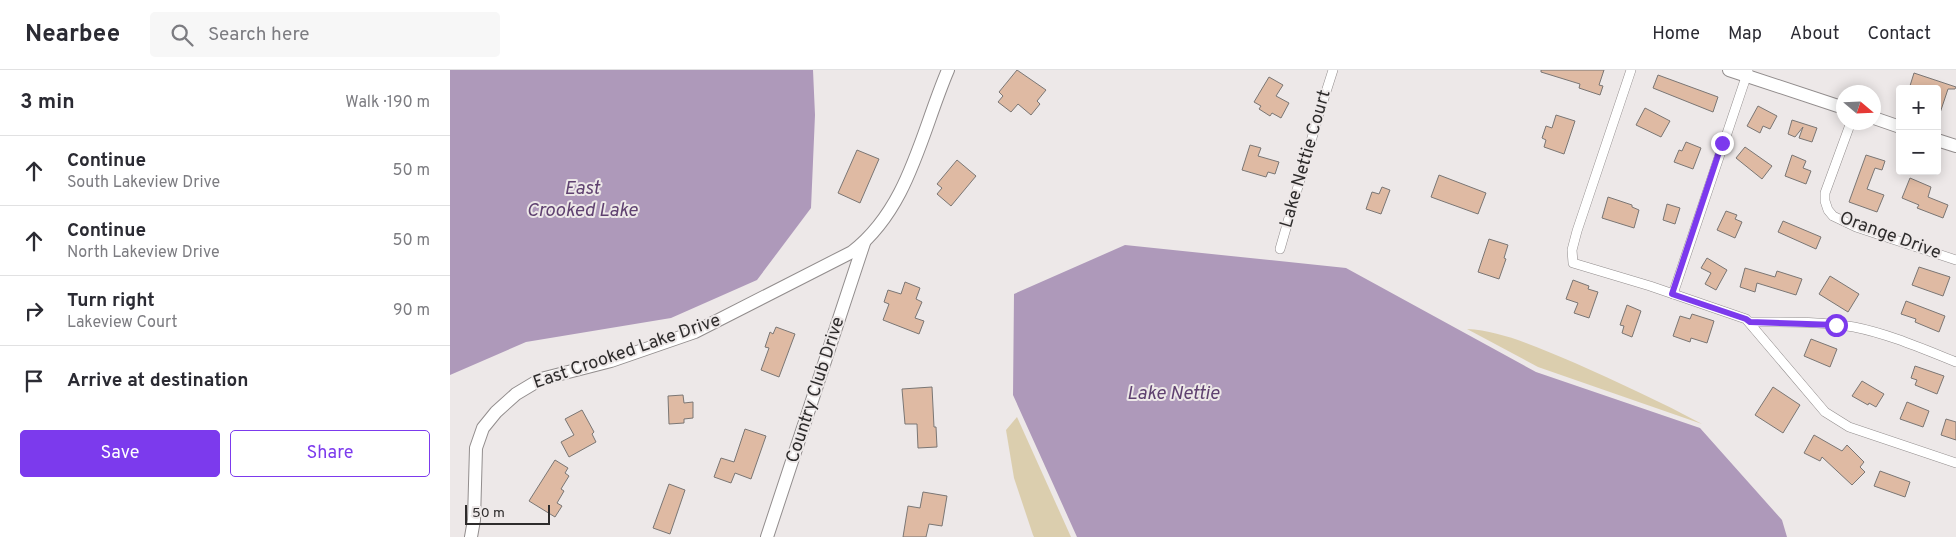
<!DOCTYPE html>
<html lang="en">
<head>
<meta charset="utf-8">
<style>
	:root { --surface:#fff; --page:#f7f7f7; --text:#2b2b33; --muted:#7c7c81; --line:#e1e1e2; --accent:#7c3aed }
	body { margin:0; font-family:Overpass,sans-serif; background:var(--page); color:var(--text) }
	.controls { position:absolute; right:15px; top:15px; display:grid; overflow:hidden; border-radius:5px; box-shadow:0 2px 12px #0003 }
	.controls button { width:45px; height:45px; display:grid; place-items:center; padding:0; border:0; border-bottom:1px solid var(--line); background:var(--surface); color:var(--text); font:25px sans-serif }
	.compass { position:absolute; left:1386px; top:15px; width:45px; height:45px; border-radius:50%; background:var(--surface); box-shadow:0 2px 12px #0003; rotate:109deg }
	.scale { position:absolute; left:15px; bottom:12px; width:85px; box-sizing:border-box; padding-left:5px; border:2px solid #2e2c2c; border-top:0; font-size:14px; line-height:18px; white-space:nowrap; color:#2e2c2c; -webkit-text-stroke:4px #ede8e8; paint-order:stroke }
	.stop { position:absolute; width:15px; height:15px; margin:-11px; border:4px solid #7c3aed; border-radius:50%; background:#fff }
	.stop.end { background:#7c3aed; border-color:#fff; box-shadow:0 1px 5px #0008 }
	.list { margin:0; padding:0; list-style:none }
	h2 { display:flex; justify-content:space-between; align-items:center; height:65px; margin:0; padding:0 20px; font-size:21px }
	h2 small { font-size:16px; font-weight:400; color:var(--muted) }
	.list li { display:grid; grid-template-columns:32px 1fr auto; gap:15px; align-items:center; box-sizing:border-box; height:70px; padding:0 20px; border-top:1px solid var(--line) }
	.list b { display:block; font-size:19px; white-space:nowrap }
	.list p { margin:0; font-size:16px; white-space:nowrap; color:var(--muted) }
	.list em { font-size:16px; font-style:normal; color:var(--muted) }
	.actions { display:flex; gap:10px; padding:15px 20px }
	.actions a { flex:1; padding:11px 0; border:1px solid var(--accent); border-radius:5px; text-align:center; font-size:18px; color:var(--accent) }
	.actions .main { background:var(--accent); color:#fff }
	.icon { flex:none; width:28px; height:28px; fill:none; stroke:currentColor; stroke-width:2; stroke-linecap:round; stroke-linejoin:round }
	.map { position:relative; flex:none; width:1506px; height:467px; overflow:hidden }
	header { display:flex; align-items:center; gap:30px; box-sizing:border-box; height:70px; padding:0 25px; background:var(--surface); border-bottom:1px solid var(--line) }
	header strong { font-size:24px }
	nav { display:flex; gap:28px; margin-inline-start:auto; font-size:18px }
	.search { width:350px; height:45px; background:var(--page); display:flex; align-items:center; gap:12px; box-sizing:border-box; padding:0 18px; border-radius:5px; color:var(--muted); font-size:19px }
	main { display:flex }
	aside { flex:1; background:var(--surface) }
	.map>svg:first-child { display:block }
	.green { fill:#dbceae }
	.water { fill:#ae99ba }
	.building { fill:#dfbaa3; stroke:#7a7674 }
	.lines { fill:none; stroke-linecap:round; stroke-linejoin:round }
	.street-casing { stroke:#928d8d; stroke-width:10 }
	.secondary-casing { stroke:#928d8d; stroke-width:14 }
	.street { stroke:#fff; stroke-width:9 }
	.secondary { stroke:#fff; stroke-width:12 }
	.route { stroke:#7c3aed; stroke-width:6 }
	.labels { text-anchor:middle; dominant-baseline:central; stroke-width:4; stroke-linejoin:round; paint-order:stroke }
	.street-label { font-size:18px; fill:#2e2c2c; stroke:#ede8e8 }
	.water-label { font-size:19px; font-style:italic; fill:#5f4170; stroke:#ede8e8 }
</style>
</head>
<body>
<header>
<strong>Nearbee</strong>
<div class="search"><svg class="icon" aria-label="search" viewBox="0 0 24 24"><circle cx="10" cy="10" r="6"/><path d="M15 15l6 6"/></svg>Search here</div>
<nav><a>Home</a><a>Map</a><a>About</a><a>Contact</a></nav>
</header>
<main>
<aside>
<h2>3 min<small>Walk · 190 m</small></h2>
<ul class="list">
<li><svg class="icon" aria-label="ahead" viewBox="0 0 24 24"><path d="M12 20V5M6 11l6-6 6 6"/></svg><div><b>Continue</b><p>South Lakeview Drive</p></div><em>50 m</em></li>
<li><svg class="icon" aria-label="ahead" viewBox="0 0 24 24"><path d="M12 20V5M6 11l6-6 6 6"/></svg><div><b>Continue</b><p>North Lakeview Drive</p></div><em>50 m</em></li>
<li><svg class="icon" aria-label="right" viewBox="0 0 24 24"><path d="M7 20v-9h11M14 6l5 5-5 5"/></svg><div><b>Turn right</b><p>Lakeview Court</p></div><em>90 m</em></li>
<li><svg class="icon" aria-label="arrive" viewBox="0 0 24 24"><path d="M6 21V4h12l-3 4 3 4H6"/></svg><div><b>Arrive at destination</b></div></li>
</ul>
<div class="actions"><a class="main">Save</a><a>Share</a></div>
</aside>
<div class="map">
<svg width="1506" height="467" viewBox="0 0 1506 467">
	<rect width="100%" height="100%" fill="#ede8e8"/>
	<g class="green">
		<path d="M1017 259C1054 261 1091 279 1125 293 1168 312 1211 332 1252 354L1088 297Z"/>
		<polygon points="567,347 621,467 584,467 583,465 564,408 556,360"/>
	</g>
	<g class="water">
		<polygon points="0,0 363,0 365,45 361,138 307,210 221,248 76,272 0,305"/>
		<polygon points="675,175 896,198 1086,302 1250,358 1332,450 1337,467 627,467 563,325 564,224"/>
	</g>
	<g class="building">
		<polygon points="567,0 596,20 587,31 590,34 581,45 568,34 561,42 548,32 553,26 549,22"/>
		<polygon points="1091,0 1154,0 1149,15 1153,16 1150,25 1129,18 1130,14 1091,2"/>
		<polygon points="1464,3 1506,17 1505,19 1498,19 1489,46 1487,45 1487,19 1459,19"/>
		<polygon points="1208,5 1268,27 1263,42 1203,18"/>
		<polygon points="819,7 833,15 826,26 839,33 831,48 822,43 820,46 809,39 811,36 804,32"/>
		<polygon points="1308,36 1327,46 1320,59 1313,56 1310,63 1297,56"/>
		<polygon points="1195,38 1220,51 1211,67 1186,55"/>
		<polygon points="1106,45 1125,51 1114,84 1094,77 1096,70 1092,68 1096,56 1102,58"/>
		<polygon points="1342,50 1367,58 1362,72 1349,68 1353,57 1345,67 1338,64"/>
		<polygon points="1236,72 1251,78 1243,99 1224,92 1229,80 1232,81"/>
		<polygon points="800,75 811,78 808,86 829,92 825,104 818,102 816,107 792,100"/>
		<polygon points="1295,77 1322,96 1312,109 1286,88"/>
		<polygon points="407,80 429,89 410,133 388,123"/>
		<polygon points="1342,85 1356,91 1353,98 1361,101 1356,114 1335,106"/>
		<polygon points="1416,85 1435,91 1432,100 1425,98 1417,119 1434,125 1427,142 1399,132"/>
		<polygon points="507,90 526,106 501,136 487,124 492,118 487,114"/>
		<polygon points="989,105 1036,123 1028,144 981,127"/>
		<polygon points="1460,108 1481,117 1478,127 1498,135 1493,148 1467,138 1469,135 1452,128"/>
		<polygon points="932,117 940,120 931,144 916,139 922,122 929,124"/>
		<polygon points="1158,127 1182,135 1182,137 1189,140 1184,158 1152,148"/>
		<polygon points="1217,134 1230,138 1225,154 1213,150"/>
		<polygon points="1276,141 1287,145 1285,149 1292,152 1285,168 1267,160"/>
		<polygon points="1333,151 1371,167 1366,179 1328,162"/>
		<polygon points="1039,169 1058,175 1054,188 1056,189 1049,209 1028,202"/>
		<polygon points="1257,188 1277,200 1266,220 1255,214 1261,203 1251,198"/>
		<polygon points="1469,197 1500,207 1493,226 1462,215"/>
		<polygon points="1295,198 1325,207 1327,201 1352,209 1346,225 1307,213 1305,222 1290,217"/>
		<polygon points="1380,206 1409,224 1398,242 1369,224"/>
		<polygon points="1123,210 1139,216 1138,219 1148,222 1139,248 1124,243 1128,233 1116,229"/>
		<polygon points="455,212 470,218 466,229 472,232 465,248 474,251 469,264 433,250 439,234 434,232 438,220 451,224"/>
		<polygon points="1456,231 1495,246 1489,262 1465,252 1466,249 1451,244"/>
		<polygon points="1177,235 1191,241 1182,267 1172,263 1174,256 1170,255"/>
		<polygon points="1242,244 1264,251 1257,273 1241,268 1240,272 1223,266 1230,246 1240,249"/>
		<polygon points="326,257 345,264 329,307 311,300 319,278 315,277 320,262 323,264"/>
		<polygon points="1361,269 1387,279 1380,297 1354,286"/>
		<polygon points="1465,296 1494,306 1487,324 1465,315 1467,310 1461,308"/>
		<polygon points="1412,311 1434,324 1426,337 1419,333 1418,335 1402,326"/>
		<polygon points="482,317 484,357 486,357 487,377 468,378 467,354 455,354 452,319"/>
		<polygon points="1323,317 1350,335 1333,363 1305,345"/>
		<polygon points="233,325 234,333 243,332 243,348 234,349 234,353 219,354 218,326"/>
		<polygon points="1457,332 1479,341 1473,357 1450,349"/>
		<polygon points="132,340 144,362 142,364 146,372 119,387 111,372 124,365 115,349"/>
		<polygon points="1496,349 1506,352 1506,370 1491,365"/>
		<polygon points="295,359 316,366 301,409 285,403 281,413 264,407 271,388 284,392"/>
		<polygon points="1364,365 1392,381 1397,375 1414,392 1410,397 1415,402 1402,415 1372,387 1370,391 1354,383"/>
		<polygon points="105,390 118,398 115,403 119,406 111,419 114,421 107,433 112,436 105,447 79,431"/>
		<polygon points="1430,401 1460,412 1455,427 1424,416"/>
		<polygon points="219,414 235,420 220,464 203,458"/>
		<polygon points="473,422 497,426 492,456 479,454 476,467 453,467 458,436 470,438"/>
	</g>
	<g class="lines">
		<defs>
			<g id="street">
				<polyline points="1181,0 1127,161 1122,180 1123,193 1200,216 1296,249 1375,342 1399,357 1506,393"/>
				<polyline points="1401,52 1375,123 1375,131 1378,140 1383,146 1406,157 1506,190"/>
				<polyline points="830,179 868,47 883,0"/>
				<polyline points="1223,224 1298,1"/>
				<path d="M1300 252C1334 252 1370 251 1404 257 1439 264 1473 279 1506 292"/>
			</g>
			<g id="secondary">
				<polyline points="1279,0 1394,38"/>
				<polyline points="1424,48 1450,57"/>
				<polyline points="1487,70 1506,76"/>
				<path d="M21 467 24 450 26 378 33 358 46 342 66 324 91 309 161 291 245 262 402 182C459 138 471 63 498 0"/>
				<polyline points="317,467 414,173"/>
			</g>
		</defs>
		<use href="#street" class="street-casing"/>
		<use href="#secondary" class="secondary-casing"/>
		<use href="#street" class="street"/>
		<use href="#secondary" class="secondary"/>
	</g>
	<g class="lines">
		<polyline class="route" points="1272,73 1222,224 1296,249 1300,252 1386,255"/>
	</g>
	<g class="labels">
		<g class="street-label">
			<text transform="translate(856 89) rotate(-74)">Lake Nettie Court</text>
			<text transform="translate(1440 166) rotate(20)">Orange Drive</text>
			<text transform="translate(177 282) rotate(-19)">East Crooked Lake Drive</text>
			<text transform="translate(366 320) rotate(-72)">Country Club Drive</text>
		</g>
		<g class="water-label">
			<text x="132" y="119">East<tspan x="132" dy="22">Crooked Lake</tspan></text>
			<text x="723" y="324">Lake Nettie</text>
		</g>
	</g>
</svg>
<div class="controls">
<button>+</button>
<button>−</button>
</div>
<svg class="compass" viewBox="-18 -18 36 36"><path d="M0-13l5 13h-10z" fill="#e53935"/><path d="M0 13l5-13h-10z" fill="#7c7c81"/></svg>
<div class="scale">50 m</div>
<div class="stop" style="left:1386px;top:255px"></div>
<div class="stop end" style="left:1272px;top:73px"></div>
</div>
</main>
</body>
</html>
